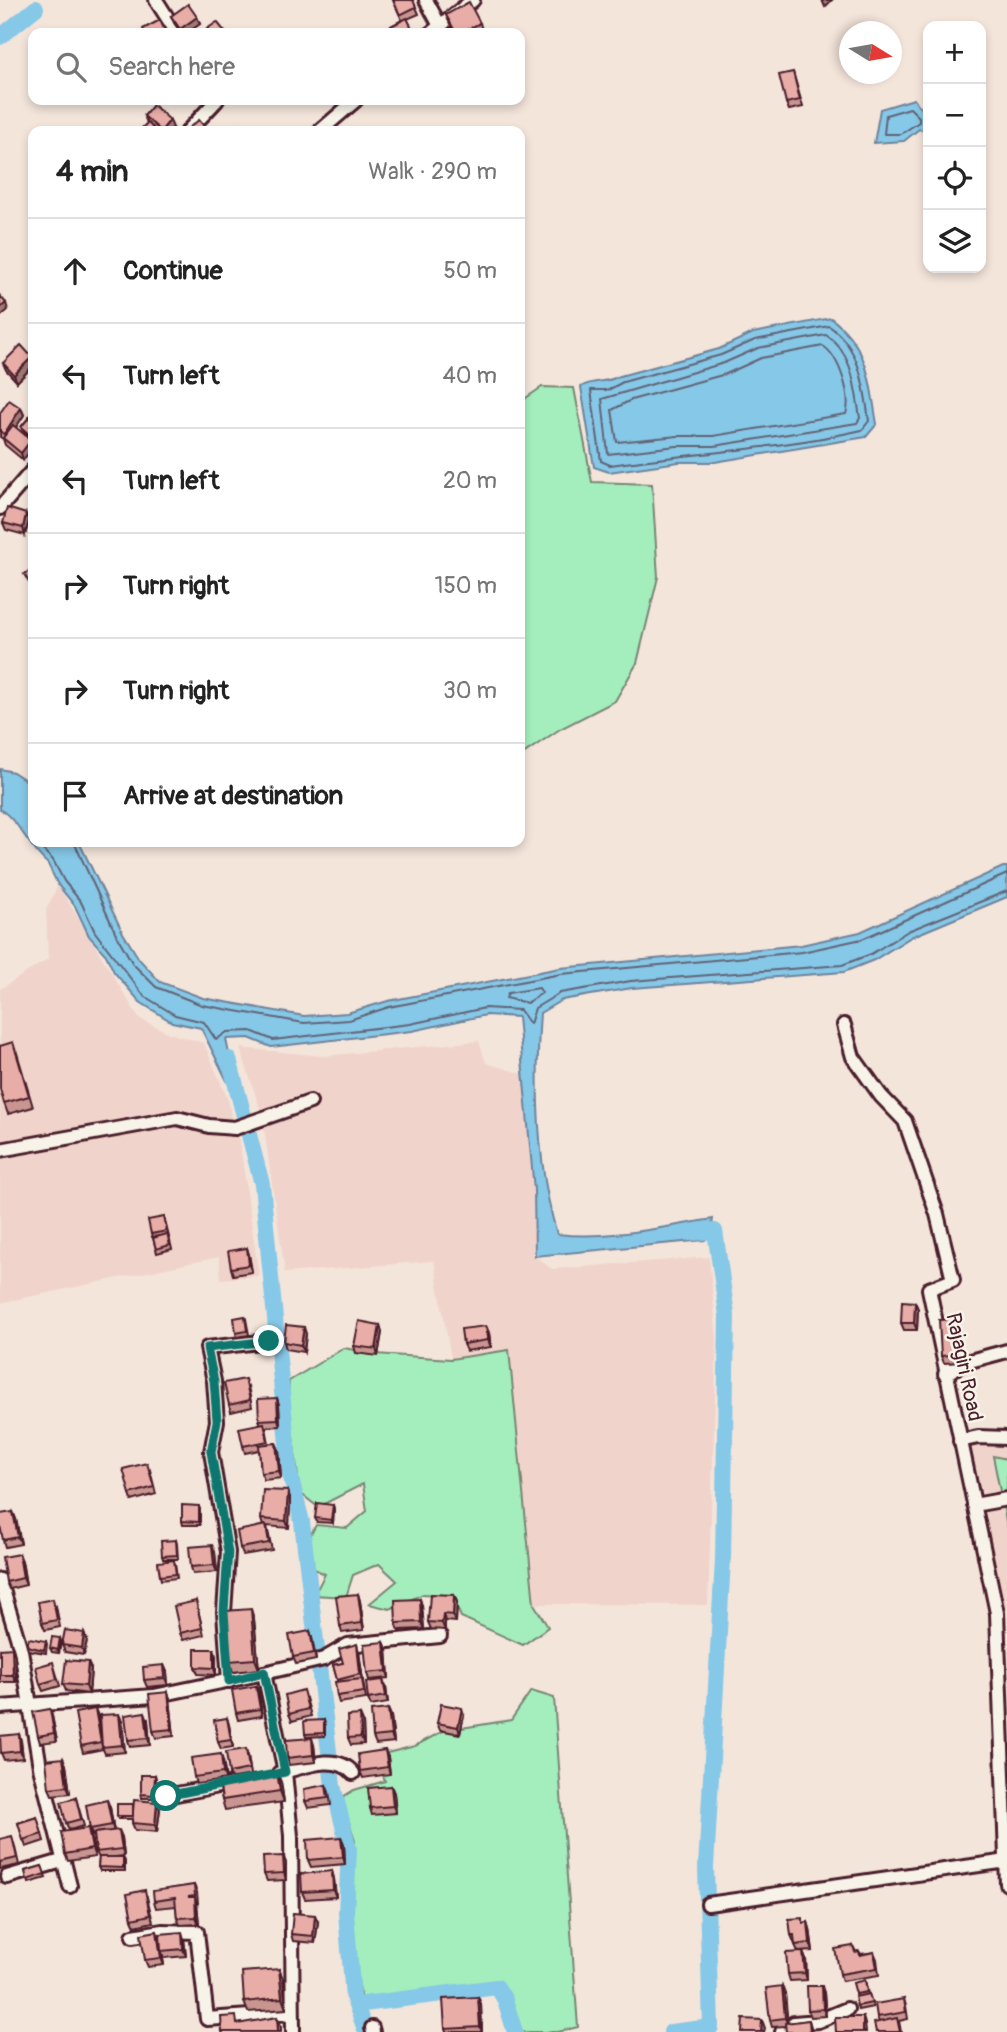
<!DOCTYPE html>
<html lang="en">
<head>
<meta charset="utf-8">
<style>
	:root { --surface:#fff; --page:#f6f6f6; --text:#222; --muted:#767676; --line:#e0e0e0 }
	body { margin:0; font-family:Pangolin,sans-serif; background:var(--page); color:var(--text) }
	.controls { position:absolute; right:21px; top:21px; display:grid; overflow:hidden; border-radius:14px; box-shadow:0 4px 10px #0003 }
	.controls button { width:63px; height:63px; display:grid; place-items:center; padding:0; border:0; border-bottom:2px solid var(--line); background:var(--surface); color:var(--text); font:35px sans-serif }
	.compass { position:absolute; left:839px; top:21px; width:63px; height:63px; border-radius:50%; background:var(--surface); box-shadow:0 4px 10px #0003; rotate:101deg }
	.stop { position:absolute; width:21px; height:21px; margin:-16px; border:5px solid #0f766e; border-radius:50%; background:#fff }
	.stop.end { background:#0f766e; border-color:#fff; box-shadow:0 2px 7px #0008 }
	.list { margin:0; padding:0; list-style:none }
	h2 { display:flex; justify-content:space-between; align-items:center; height:91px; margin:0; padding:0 28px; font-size:30px }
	h2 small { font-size:23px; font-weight:400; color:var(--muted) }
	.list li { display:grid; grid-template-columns:46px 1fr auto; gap:21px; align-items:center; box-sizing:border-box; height:105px; padding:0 28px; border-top:2px solid var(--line) }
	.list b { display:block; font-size:26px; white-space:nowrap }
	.list em { font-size:23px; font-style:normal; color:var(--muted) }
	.icon { flex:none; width:38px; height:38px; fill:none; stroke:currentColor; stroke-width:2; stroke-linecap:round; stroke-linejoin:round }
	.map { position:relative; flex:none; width:1007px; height:2032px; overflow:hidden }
	.search { position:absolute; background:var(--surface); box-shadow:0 4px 10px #0003; left:28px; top:28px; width:497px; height:77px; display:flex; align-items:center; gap:18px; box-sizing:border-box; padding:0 24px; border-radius:14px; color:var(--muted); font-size:26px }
	.panel { position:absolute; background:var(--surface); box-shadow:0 4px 10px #0003; left:28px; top:126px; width:497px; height:721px; border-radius:14px }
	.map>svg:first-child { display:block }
	.built { fill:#f0d4cb }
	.green { fill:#a4eebd; stroke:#778674; stroke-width:2 }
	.water { fill:#86c8e7; stroke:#6e849c; stroke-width:2 }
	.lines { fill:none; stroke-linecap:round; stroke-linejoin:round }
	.shore { stroke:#626376; stroke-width:2 }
	.canal { stroke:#86c8e7; stroke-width:16 }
	.minor-casing { stroke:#4a1f2b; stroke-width:18 }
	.minor { stroke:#f7f3e8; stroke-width:12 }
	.wall { fill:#c89590; stroke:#4a1f2b; stroke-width:2 }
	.shaded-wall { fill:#a27975; stroke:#4a1f2b; stroke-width:2 }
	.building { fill:#e8ada7; stroke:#4a1f2b; stroke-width:2 }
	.route { stroke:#0f766e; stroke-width:9 }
	.labels { text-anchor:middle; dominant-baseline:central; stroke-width:5; stroke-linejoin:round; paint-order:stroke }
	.street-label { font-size:21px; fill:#4a1f2b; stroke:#f7f3e8 }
</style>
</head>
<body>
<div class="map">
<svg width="1007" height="2032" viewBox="0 0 1007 2032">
	<rect width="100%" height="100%" fill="#f4e5db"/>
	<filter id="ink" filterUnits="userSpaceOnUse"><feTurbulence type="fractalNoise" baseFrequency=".0143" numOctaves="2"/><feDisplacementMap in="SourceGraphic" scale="14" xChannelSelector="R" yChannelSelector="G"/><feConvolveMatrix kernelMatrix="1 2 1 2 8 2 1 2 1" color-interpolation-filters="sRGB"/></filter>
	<g filter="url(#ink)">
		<g class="built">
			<polygon points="58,885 139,1018 169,1033 204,1043 229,1102 232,1124 239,1136 259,1276 221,1279 219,1257 0,1303 0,989 48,959 46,910"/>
			<polygon points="479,1041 486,1063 523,1074 534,1190 535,1256 552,1269 709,1257 717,1339 708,1605 534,1604 509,1350 451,1359 434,1261 285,1273 262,1115 240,1048 323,1056"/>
			<polygon points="1007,1432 1007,1649 964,1440"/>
		</g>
		<g class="green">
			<polygon points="542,387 574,388 592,482 652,484 658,577 637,663 615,701 560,729 520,756 520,402"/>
			<polygon points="344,1348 375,1354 451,1359 509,1350 534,1604 548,1627 523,1645 461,1617 452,1596 423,1594 390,1609 369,1604 397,1581 379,1564 353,1575 346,1597 314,1595 325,1574 310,1567 305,1545 316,1525 347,1528 367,1511 363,1484 318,1507 300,1493 288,1398 289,1381"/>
			<polygon points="993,1456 1007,1459 1007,1526"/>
			<polygon points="531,1691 554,1698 578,2027 558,2032 522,2032 505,1992 364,2009 352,1954 351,1884 355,1840 341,1798 354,1790 385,1781 375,1756 415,1746 443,1731 511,1720"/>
		</g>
		<g class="water">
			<polygon points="914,99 928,117 928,132 919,129 904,141 874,143 880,109"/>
			<path d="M831 318C869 348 869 378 877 424L866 437 715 462H679L609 472 594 467 581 387C593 379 604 384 620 376L719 349 753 333Z"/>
			<path d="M0 769 13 772 33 785V842H79L123 933 139 959 160 982 203 998 304 1016 347 1013 388 1001 560 968 801 945 860 932 1003 867H1007V897L911 937 874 960 844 972 632 988 562 1000 540 1013C535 1085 536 1164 557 1234 609 1240 662 1227 713 1219L711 1231 705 1240 535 1256 534 1190 518 1017 486 1015 412 1031 271 1047 249 1038 226 1039 239 1105 201 1028 172 1022 140 1002 114 972 106 955 89 936 75 906 58 885 48 864C28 847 21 823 0 809Z"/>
		</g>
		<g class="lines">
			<g class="shore">
				<polygon points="910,108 919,117 919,122 901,134 884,134 886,115"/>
				<path d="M829 326C860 347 864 385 869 421L862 430C779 449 694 453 610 465L601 461 591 390H608L623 382 721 355 755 340Z"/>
				<path d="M826 335C853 352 855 388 860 418L857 423 714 446H677L608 454 602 399 724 363 758 348Z"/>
				<path d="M823 346C839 356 852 396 846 414L713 436H678L617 442 612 410 631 400 726 374 761 358Z"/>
				<polyline points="35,842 53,860 64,881 81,902 95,932 144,996 175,1015 204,1022 216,1040 227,1032 251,1031 273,1040 410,1024 485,1008 520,1010 530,1024 535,1008 560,993 631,981 842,965 871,954 908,931 1007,891"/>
				<polyline points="74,842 117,936 133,964 156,987 202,1005 304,1023 349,1020 389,1007 561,974 802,952 862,939 1007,874"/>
				<polygon points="539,988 542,993 527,1003 506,998 508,993"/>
			</g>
			<g class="canal">
				<polyline points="0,37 36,8"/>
				<polyline points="229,1059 262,1184 290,1474 302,1522 333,1786 349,1849 346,1913 353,1997 366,2032"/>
				<polyline points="356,2005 497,1987 505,2000 515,2032"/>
				<polyline points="671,2032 711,2027 706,1868 723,1559 727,1315 715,1231 691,1233"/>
			</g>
			<defs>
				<g id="minor">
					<polyline points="156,0 177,33"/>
					<polyline points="426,0 440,26"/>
					<polyline points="431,33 473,0"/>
					<polyline points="188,131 217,100"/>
					<polyline points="320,131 356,100"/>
					<polyline points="0,508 33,470"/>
					<polyline points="844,1025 853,1057 881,1096 905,1121 937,1214 953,1280 929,1289 997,1613 1007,1884"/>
					<polyline points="0,1150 177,1118 209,1126 235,1128 310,1102"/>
					<polyline points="945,1374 966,1362 1007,1351"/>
					<polyline points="960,1441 978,1437 1007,1438"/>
					<polyline points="974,1505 1007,1499"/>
					<polyline points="0,1580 21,1650 40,1767 70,1886"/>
					<polyline points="264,1673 324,1659 348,1645 440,1636"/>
					<polyline points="229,1681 224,1612 228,1552 211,1452 217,1421 214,1381 207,1348 269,1341"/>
					<polyline points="0,1707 154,1696 264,1673 285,1772 291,1836 293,2032"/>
					<path d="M279 1773C301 1768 336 1752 353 1773"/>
					<polyline points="166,1796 234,1783"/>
					<polyline points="7,1877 62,1861"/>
					<polyline points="708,1904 1007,1861"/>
					<polyline points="133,1936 162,1931 197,1932 207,2019 292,2013"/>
					<polyline points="372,2028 373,2032"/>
					<polyline points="782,2032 794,2023 818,2021 847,2009"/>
				</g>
			</defs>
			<use href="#minor" class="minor-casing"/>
			<use href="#minor" class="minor"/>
		</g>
		<g class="wall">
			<polygon points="393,0 416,7 419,14 407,19 414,33 393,33 391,26 402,20"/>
			<polygon points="446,15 480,23 482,30 476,33 454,33"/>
			<polygon points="171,16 197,17 200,24 187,33 181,33 174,23"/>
			<polygon points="793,72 803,107 789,110 786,103"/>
			<polygon points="144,116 173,128 172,129 175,131 156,131 153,128 153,130 139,131 147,123"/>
			<polygon points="33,360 33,366 17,382 6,370 3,363"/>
			<polygon points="21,408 24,415 16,427 23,460 5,445 3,439 0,437 0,413"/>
			<polygon points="31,415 33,440 22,430 21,427"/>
			<polygon points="26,514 29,521 25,535 6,530 3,523"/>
			<polygon points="17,1053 33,1107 8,1114 4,1103"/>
			<polygon points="165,1221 172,1249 157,1253 153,1238 160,1236 152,1237 151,1234"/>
			<polygon points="247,1248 249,1255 252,1272 233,1275 231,1268"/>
			<polygon points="915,1302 918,1309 917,1330 904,1330 901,1323"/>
			<polygon points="246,1319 249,1335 237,1337 236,1333"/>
			<polygon points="380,1325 382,1332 378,1356 356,1353 354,1346"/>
			<polygon points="486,1326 489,1333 491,1347 466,1351 463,1344"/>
			<polygon points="959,1326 962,1362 944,1363 941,1356"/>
			<polygon points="306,1334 304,1352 286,1349 284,1342"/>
			<polygon points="248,1386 252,1407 231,1412 229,1405"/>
			<polygon points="277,1398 279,1405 280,1426 266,1427 269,1444 276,1443 279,1450 281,1478 264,1480 261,1473 259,1450 245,1453 243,1446 261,1424 259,1420"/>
			<polygon points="150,1470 156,1494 132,1501 130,1494"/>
			<polygon points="288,1491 290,1498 289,1528 267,1526 272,1550 243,1555 240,1548 263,1526 261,1519"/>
			<polygon points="333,1505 334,1509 333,1523 317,1522 315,1518"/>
			<polygon points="200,1509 200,1525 183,1525 182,1521"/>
			<polygon points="13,1512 16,1519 21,1544 5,1547 3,1540"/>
			<polygon points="176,1540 177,1544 178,1559 163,1559 162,1556"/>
			<polygon points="215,1552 217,1572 193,1574 191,1567"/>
			<polygon points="19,1554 22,1561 26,1585 9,1589 6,1582"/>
			<polygon points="175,1564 177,1578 161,1580 160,1576"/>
			<polygon points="358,1594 360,1601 364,1630 342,1633 340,1626"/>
			<polygon points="454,1595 457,1602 456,1622 445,1621 445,1630 431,1629 428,1622"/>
			<polygon points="420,1599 422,1606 424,1629 399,1630 396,1623"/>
			<polygon points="196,1601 204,1635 183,1640 180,1633"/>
			<polygon points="56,1606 60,1627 45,1630 42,1623"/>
			<polygon points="254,1619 259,1669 233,1672 229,1661"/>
			<polygon points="310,1631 312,1638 316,1660 296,1664 293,1657"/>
			<polygon points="60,1638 61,1642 59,1653 52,1652 50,1648"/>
			<polygon points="87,1640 84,1655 65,1652 62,1645"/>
			<polygon points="46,1641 47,1644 46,1653 28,1650 27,1646"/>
			<polygon points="384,1642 387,1649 389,1678 369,1680 367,1673"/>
			<polygon points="0,1649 15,1655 16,1682 0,1682"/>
			<polygon points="359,1652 363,1681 366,1699 339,1703 337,1696 338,1682 333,1665 343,1663"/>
			<polygon points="216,1656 216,1675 198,1674 195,1667"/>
			<polygon points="164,1665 167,1672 168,1685 147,1687 144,1680"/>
			<polygon points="55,1669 60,1686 43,1691 40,1684"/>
			<polygon points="91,1669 89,1694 66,1691 63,1684"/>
			<polygon points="256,1686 259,1693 262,1716 238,1720 236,1713"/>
			<polygon points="386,1687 388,1703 371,1706 368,1699"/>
			<polygon points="168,1692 170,1699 174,1736 156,1738 153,1731"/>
			<polygon points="306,1698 311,1716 292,1721 289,1714"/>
			<polygon points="95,1709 98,1716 102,1740 122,1721 125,1752 105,1754 103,1749 83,1753 81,1746"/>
			<polygon points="388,1709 391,1716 394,1742 376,1744 373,1737"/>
			<polygon points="360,1715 363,1722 364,1744 351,1745 348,1738"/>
			<polygon points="464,1715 460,1734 440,1730 437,1723"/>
			<polygon points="52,1716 57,1741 40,1743 38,1736"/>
			<polygon points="227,1718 229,1725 233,1747 221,1749 218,1742"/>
			<polygon points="148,1720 150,1745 130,1747 128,1740"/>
			<polygon points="324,1720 325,1724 325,1736 306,1737 305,1734"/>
			<polygon points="19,1734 21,1741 23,1758 4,1760 1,1753"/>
			<polygon points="314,1745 316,1762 289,1765 287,1758"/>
			<polygon points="248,1756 251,1775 281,1782 284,1802 225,1810 222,1800 219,1781 196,1784 194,1777 223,1761 226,1779 231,1778 229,1773"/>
			<polygon points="388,1757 390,1774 363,1778 360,1771"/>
			<polygon points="63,1758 66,1765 70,1793 52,1795 49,1788"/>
			<polygon points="155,1775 156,1779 155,1798 142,1798 141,1794"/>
			<polygon points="326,1785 329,1792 331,1805 308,1808 305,1801"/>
			<polygon points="391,1786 394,1793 396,1813 372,1815 370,1808"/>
			<polygon points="76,1798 84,1826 69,1830 66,1823"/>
			<polygon points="110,1807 114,1831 122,1837 124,1856 115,1857 123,1857 125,1861 125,1871 100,1871 98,1867 99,1858 96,1852 94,1836 93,1836 90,1829"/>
			<polygon points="160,1809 157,1832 135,1830 132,1823 132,1819 118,1819 117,1816"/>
			<polygon points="37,1817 44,1841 26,1847 18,1823"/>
			<polygon points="88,1828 91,1835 95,1857 68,1861 65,1854"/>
			<polygon points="341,1837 344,1844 345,1864 311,1867 308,1860"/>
			<polygon points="0,1839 14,1843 19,1865 0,1869"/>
			<polygon points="283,1856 286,1863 286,1880 267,1881 264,1874"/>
			<polygon points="42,1866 46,1878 29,1883 25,1871"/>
			<polygon points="332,1871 334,1879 336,1897 305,1899 302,1892"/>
			<polygon points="194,1885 197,1892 198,1903 197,1903 199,1924 180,1925 177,1918 176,1906 156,1908 154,1901"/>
			<polygon points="147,1897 153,1922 135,1926 132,1919"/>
			<polygon points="318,1922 315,1943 293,1941 291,1934"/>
			<polygon points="808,1922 810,1929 813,1951 798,1952 791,1935 804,1923"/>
			<polygon points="159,1938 161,1949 184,1939 186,1956 164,1958 162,1952 164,1965 148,1967 145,1960"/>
			<polygon points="853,1946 856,1952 859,1951 861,1954 874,1952 877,1959 879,1975 842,1981 840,1974"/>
			<polygon points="806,1959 807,1980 790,1981 788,1974"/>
			<polygon points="279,1969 283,1979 286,2009 248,2012 244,2002"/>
			<polygon points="865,1980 868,1994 869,1994 873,2007 858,2010 856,1994"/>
			<polygon points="782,1986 785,1993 787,2023 809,2020 811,2027 785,2026 772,2027 770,2020"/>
			<polygon points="824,1993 826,2016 811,2017 808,2010"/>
			<polygon points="478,1997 481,2004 482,2032 446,2032 445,2029"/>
			<polygon points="904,1999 906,2006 908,2019 899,2021 901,2032 876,2032 879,2022 877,2017"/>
		</g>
		<g class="shaded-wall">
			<polygon points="822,0 832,0 825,7"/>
			<polygon points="197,17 200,24 187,33 182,33 180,29"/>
			<polygon points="170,120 173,128 169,131 161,131"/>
			<polygon points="6,303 8,310 0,317 0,308"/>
			<polygon points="32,357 33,366 17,382 14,375"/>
			<polygon points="21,408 24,415 7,441 4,434"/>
			<polygon points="31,440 33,448 23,460 21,453"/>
			<polygon points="26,514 29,521 25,535 23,528"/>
			<polygon points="247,1248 249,1255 252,1272 249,1265"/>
			<polygon points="915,1302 918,1309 917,1330 914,1323"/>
			<polygon points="956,1319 959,1326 962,1362 959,1354"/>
			<polygon points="380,1325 382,1332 378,1356 376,1349"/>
			<polygon points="486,1326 489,1333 491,1347 488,1340"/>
			<polygon points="304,1327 306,1334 304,1352 301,1345"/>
			<polygon points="277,1398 279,1405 280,1426 278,1419"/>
			<polygon points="276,1443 279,1450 281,1478 279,1471"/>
			<polygon points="288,1491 290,1498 289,1528 286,1521"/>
			<polygon points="333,1505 334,1509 333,1523 331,1520"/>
			<polygon points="13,1512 16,1519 21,1544 18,1537"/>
			<polygon points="212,1545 215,1552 217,1572 214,1565"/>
			<polygon points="19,1554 22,1561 26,1585 23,1578"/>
			<polygon points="358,1594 360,1601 364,1630 362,1623"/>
			<polygon points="454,1595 457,1602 456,1622 453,1615"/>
			<polygon points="420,1599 422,1606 424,1629 421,1622"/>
			<polygon points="251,1609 254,1619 259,1669 255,1659"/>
			<polygon points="443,1614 445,1621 445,1630 442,1623"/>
			<polygon points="310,1631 312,1638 316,1660 314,1653"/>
			<polygon points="84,1633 87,1640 84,1655 82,1648"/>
			<polygon points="60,1638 61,1642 59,1653 58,1650"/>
			<polygon points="384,1642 387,1649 389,1678 387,1671"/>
			<polygon points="357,1644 359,1652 363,1681 360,1674"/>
			<polygon points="12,1648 15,1655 16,1682 13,1675"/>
			<polygon points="214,1649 216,1656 216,1675 214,1668"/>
			<polygon points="88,1662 91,1669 89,1694 86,1686"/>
			<polygon points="164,1665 167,1672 168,1685 165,1678"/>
			<polygon points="383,1680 386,1687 388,1703 386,1696"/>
			<polygon points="256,1686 259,1693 262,1716 260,1709"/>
			<polygon points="168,1692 170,1699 174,1736 172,1729"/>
			<polygon points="462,1708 464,1715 460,1734 458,1727"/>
			<polygon points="50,1709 52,1716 57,1741 54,1733"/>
			<polygon points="95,1709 98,1716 103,1749 101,1742"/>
			<polygon points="388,1709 391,1716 394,1742 391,1735"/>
			<polygon points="145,1712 148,1720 150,1745 148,1738"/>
			<polygon points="119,1714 122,1721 125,1752 122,1745"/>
			<polygon points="360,1715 363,1722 364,1744 361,1737"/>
			<polygon points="227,1718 229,1725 233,1747 231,1740"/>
			<polygon points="19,1734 21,1741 23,1758 20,1751"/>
			<polygon points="312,1738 314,1745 316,1762 313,1755"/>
			<polygon points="246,1749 248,1756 251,1776 249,1769"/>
			<polygon points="385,1750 388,1757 390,1774 388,1767"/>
			<polygon points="221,1754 223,1761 226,1780 223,1773"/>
			<polygon points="63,1758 66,1765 70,1793 67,1786"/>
			<polygon points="277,1772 281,1782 284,1802 280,1791"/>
			<polygon points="155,1775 156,1779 155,1798 154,1795"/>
			<polygon points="391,1786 394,1793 396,1813 393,1806"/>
			<polygon points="107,1800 110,1807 114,1832 112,1825"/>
			<polygon points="157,1802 160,1809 157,1832 155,1825"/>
			<polygon points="88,1828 91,1835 95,1857 92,1849"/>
			<polygon points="119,1830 122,1837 124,1856 122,1849"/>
			<polygon points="341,1837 344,1844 345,1864 343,1857"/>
			<polygon points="283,1856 286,1863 286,1880 284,1873"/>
			<polygon points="332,1871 334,1879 336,1897 333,1890"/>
			<polygon points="195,1897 197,1904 199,1924 196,1917"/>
			<polygon points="315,1915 318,1922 315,1943 313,1936"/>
			<polygon points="808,1922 810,1929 813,1951 810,1943"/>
			<polygon points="157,1931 159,1938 164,1965 161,1958"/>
			<polygon points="182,1932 184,1939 186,1956 183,1949"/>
			<polygon points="803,1952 806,1959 807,1980 805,1973"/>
			<polygon points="279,1969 283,1979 286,2009 282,1998"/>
			<polygon points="782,1986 785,1993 788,2025 785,2018"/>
			<polygon points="822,1986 824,1993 826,2016 823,2009"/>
			<polygon points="478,1997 481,2004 482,2032 480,2027"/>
			<polygon points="277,2017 281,2027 281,2032 278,2032"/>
			<polygon points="863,2017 865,2024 866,2032 863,2032"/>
			<polygon points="762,2020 765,2028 764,2032 761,2032"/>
		</g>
		<g class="building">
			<polygon points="393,0 413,0 416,7 400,15"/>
			<polygon points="469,2 480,23 461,33 456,33 446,15"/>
			<polygon points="188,4 197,17 180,29 171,16"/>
			<polygon points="407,18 414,32 412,33 395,33 391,26"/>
			<polygon points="160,20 166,33 145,33 143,29"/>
			<polygon points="217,22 226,33 210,33 207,29"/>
			<polygon points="793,72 800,100 786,103 779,75"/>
			<polygon points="153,105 170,120 161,131 144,116"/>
			<polygon points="199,120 208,131 187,131 186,130"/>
			<polygon points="148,123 153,128 149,131 139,131"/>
			<polygon points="240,124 249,131 233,131"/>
			<polygon points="0,296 6,303 0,308"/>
			<polygon points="21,345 32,357 14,375 3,363"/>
			<polygon points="9,400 21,408 4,434 0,431 0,413"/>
			<polygon points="31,415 33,418 33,435 32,437 21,427"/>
			<polygon points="13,425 31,440 21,453 3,438"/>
			<polygon points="7,508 26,514 23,528 3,523"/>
			<polygon points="33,569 33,589 24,574"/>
			<polygon points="13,1042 29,1096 4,1103 0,1089 0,1046"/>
			<polygon points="164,1217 167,1231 151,1234 148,1220"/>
			<polygon points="167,1234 170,1245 156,1249 153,1238"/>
			<polygon points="247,1248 249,1265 231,1268 228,1251"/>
			<polygon points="902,1301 915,1302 914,1323 901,1323"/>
			<polygon points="245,1316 247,1331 236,1333 234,1318"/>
			<polygon points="956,1319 959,1354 941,1356 939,1320"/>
			<polygon points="359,1321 380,1325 376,1349 354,1346"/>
			<polygon points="286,1325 304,1327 301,1345 284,1342"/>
			<polygon points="486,1326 488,1340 463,1344 461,1329"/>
			<polygon points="245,1379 250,1400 229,1405 224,1383"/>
			<polygon points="277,1398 278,1419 259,1420 258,1399"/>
			<polygon points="264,1423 268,1441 243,1446 239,1428"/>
			<polygon points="276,1443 279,1471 261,1473 259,1445"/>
			<polygon points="147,1463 154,1487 130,1494 123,1469"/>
			<polygon points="263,1490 288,1491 286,1521 261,1519"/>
			<polygon points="317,1503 333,1505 331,1520 315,1518"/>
			<polygon points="182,1505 199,1506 199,1522 182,1521"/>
			<polygon points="13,1512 18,1537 3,1540 0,1525 0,1514"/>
			<polygon points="266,1525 269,1543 240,1548 237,1531"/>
			<polygon points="176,1540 177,1555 162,1556 161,1541"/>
			<polygon points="212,1545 214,1565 191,1567 189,1547"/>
			<polygon points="19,1554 23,1578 6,1582 2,1557"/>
			<polygon points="174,1560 176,1574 160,1576 158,1562"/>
			<polygon points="358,1594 362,1623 340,1626 336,1596"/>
			<polygon points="430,1594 454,1595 453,1615 443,1614 442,1623 428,1622"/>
			<polygon points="53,1599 57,1620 42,1623 38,1602"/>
			<polygon points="420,1599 421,1622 396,1623 395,1600"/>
			<polygon points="196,1601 202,1628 180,1633 174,1606"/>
			<polygon points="251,1609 255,1659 229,1661 225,1611"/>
			<polygon points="65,1630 84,1633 82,1648 62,1645"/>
			<polygon points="310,1631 314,1653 293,1657 289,1635"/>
			<polygon points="52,1637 60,1638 58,1650 50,1648"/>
			<polygon points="29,1638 46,1641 44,1650 27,1646"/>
			<polygon points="384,1642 387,1671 367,1673 364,1644"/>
			<polygon points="357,1644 360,1674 337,1680 333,1665 343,1663 339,1649"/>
			<polygon points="12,1648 13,1675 0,1675 0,1649"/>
			<polygon points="195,1649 214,1649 214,1668 195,1667"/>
			<polygon points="66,1660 88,1662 86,1686 63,1684"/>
			<polygon points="53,1662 57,1679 40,1684 36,1667"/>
			<polygon points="164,1665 165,1678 144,1680 143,1667"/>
			<polygon points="362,1679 364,1692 337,1696 335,1682"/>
			<polygon points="383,1680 386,1696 368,1699 366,1682"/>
			<polygon points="256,1686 260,1709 236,1713 232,1690"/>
			<polygon points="303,1690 308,1709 289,1714 285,1695"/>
			<polygon points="168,1692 172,1729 153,1731 149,1694"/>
			<polygon points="441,1704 462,1708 458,1727 437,1723"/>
			<polygon points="50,1709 54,1733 38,1736 33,1712"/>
			<polygon points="95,1709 101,1742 81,1746 75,1713"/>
			<polygon points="388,1709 391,1735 373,1737 371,1711"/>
			<polygon points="145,1712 148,1738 128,1740 125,1715"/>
			<polygon points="119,1714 122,1745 102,1747 100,1715"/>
			<polygon points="360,1715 361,1737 348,1738 347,1716"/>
			<polygon points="227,1718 231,1740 218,1742 214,1720"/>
			<polygon points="324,1720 324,1733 305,1734 304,1721"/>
			<polygon points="19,1734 20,1751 1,1753 0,1736"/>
			<polygon points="312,1738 313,1755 287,1758 286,1740"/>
			<polygon points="246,1749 249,1769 229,1773 226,1752"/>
			<polygon points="385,1750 388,1767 360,1771 358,1754"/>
			<polygon points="221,1754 223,1773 194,1777 191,1758"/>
			<polygon points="63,1758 67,1786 49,1788 46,1760"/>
			<polygon points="277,1772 280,1791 222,1800 219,1780"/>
			<polygon points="141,1775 155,1775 154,1795 141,1794"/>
			<polygon points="326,1785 328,1798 305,1801 304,1789"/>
			<polygon points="391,1786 393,1806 370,1808 368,1788"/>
			<polygon points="76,1798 81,1819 66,1823 61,1802"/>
			<polygon points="107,1800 112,1825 90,1829 86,1805"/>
			<polygon points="134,1800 157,1802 155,1825 132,1823"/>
			<rect x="117" y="1804" width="16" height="12"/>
			<polygon points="37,1817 42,1834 23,1840 18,1823"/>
			<polygon points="88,1828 92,1849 65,1854 61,1832"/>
			<polygon points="119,1830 122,1849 96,1852 94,1833"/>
			<polygon points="12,1836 17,1858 0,1862 0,1839"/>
			<polygon points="341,1837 343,1857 308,1860 307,1840"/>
			<polygon points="283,1856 284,1873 264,1874 263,1857"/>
			<polygon points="99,1857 123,1857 123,1868 98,1867"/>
			<polygon points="42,1866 45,1874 27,1880 25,1871"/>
			<polygon points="332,1871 333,1890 302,1892 301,1874"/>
			<polygon points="194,1885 195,1896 188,1897 195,1897 196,1917 177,1918 175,1898 154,1901 153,1891"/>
			<polygon points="145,1890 150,1915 132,1919 127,1894"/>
			<polygon points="293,1913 315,1915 313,1936 291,1934"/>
			<polygon points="803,1918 803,1923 808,1922 810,1943 795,1945 794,1935 791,1935 789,1919"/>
			<polygon points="157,1931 161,1958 145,1960 141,1934"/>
			<polygon points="182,1932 183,1949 161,1951 160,1934"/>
			<polygon points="853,1946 855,1952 859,1951 860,1955 874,1952 877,1968 840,1974 835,1949"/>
			<polygon points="803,1952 805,1973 788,1974 786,1953"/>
			<polygon points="279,1969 282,1998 244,2002 242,1972"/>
			<polygon points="865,1980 867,1992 856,1994 853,1983"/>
			<polygon points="782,1986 785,2018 770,2020 766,1988"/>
			<polygon points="807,1986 822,1986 823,2009 808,2010"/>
			<polygon points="869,1994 872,2003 857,2006 855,1997"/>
			<polygon points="478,1997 480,2027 445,2029 443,1999"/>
			<polygon points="904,1999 906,2012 877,2017 875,2004"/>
			<polygon points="236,2016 237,2024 277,2017 278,2032 222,2032 221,2017"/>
			<polygon points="835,2017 863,2017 863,2032 836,2032"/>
			<polygon points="897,2018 900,2032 876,2032 874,2023"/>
			<polygon points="743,2019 762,2020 761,2032 742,2032"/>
			<polygon points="809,2020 810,2032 786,2032 785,2023"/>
		</g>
	</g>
	<g class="lines" filter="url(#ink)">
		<polyline class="route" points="166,1796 285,1772 264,1672 229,1681 224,1612 228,1552 211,1452 217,1421 214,1381 207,1348 269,1341"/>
	</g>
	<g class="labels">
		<g class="street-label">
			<text transform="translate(964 1367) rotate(78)">Rajagiri Road</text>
		</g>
	</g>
</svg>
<div class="controls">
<button>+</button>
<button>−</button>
<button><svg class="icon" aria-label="locate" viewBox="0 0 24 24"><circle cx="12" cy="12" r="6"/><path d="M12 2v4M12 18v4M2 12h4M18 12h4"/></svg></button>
<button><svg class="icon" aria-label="layers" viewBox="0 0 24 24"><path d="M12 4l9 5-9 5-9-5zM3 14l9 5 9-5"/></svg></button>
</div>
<svg class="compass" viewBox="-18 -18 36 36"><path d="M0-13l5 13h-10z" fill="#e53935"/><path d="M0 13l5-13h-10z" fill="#767676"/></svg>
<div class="stop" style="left:166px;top:1796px"></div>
<div class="stop end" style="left:269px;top:1341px"></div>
<div class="search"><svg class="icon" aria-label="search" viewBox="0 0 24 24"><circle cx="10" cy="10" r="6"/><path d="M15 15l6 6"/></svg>Search here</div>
<section class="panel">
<h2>4 min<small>Walk · 290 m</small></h2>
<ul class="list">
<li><svg class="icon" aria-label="ahead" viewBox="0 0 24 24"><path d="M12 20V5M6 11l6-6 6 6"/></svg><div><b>Continue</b></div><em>50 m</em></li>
<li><svg class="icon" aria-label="left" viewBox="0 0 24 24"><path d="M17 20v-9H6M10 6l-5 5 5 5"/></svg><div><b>Turn left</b></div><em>40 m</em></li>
<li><svg class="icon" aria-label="left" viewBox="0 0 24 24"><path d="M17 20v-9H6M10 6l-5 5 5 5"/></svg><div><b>Turn left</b></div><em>20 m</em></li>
<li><svg class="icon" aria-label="right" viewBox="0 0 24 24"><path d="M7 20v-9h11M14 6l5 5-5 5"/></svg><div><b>Turn right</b></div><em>150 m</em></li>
<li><svg class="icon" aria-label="right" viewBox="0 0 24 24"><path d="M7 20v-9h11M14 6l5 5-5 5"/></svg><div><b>Turn right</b></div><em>30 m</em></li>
<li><svg class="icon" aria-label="arrive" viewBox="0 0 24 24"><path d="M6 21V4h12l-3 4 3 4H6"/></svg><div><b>Arrive at destination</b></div></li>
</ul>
</section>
</div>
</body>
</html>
